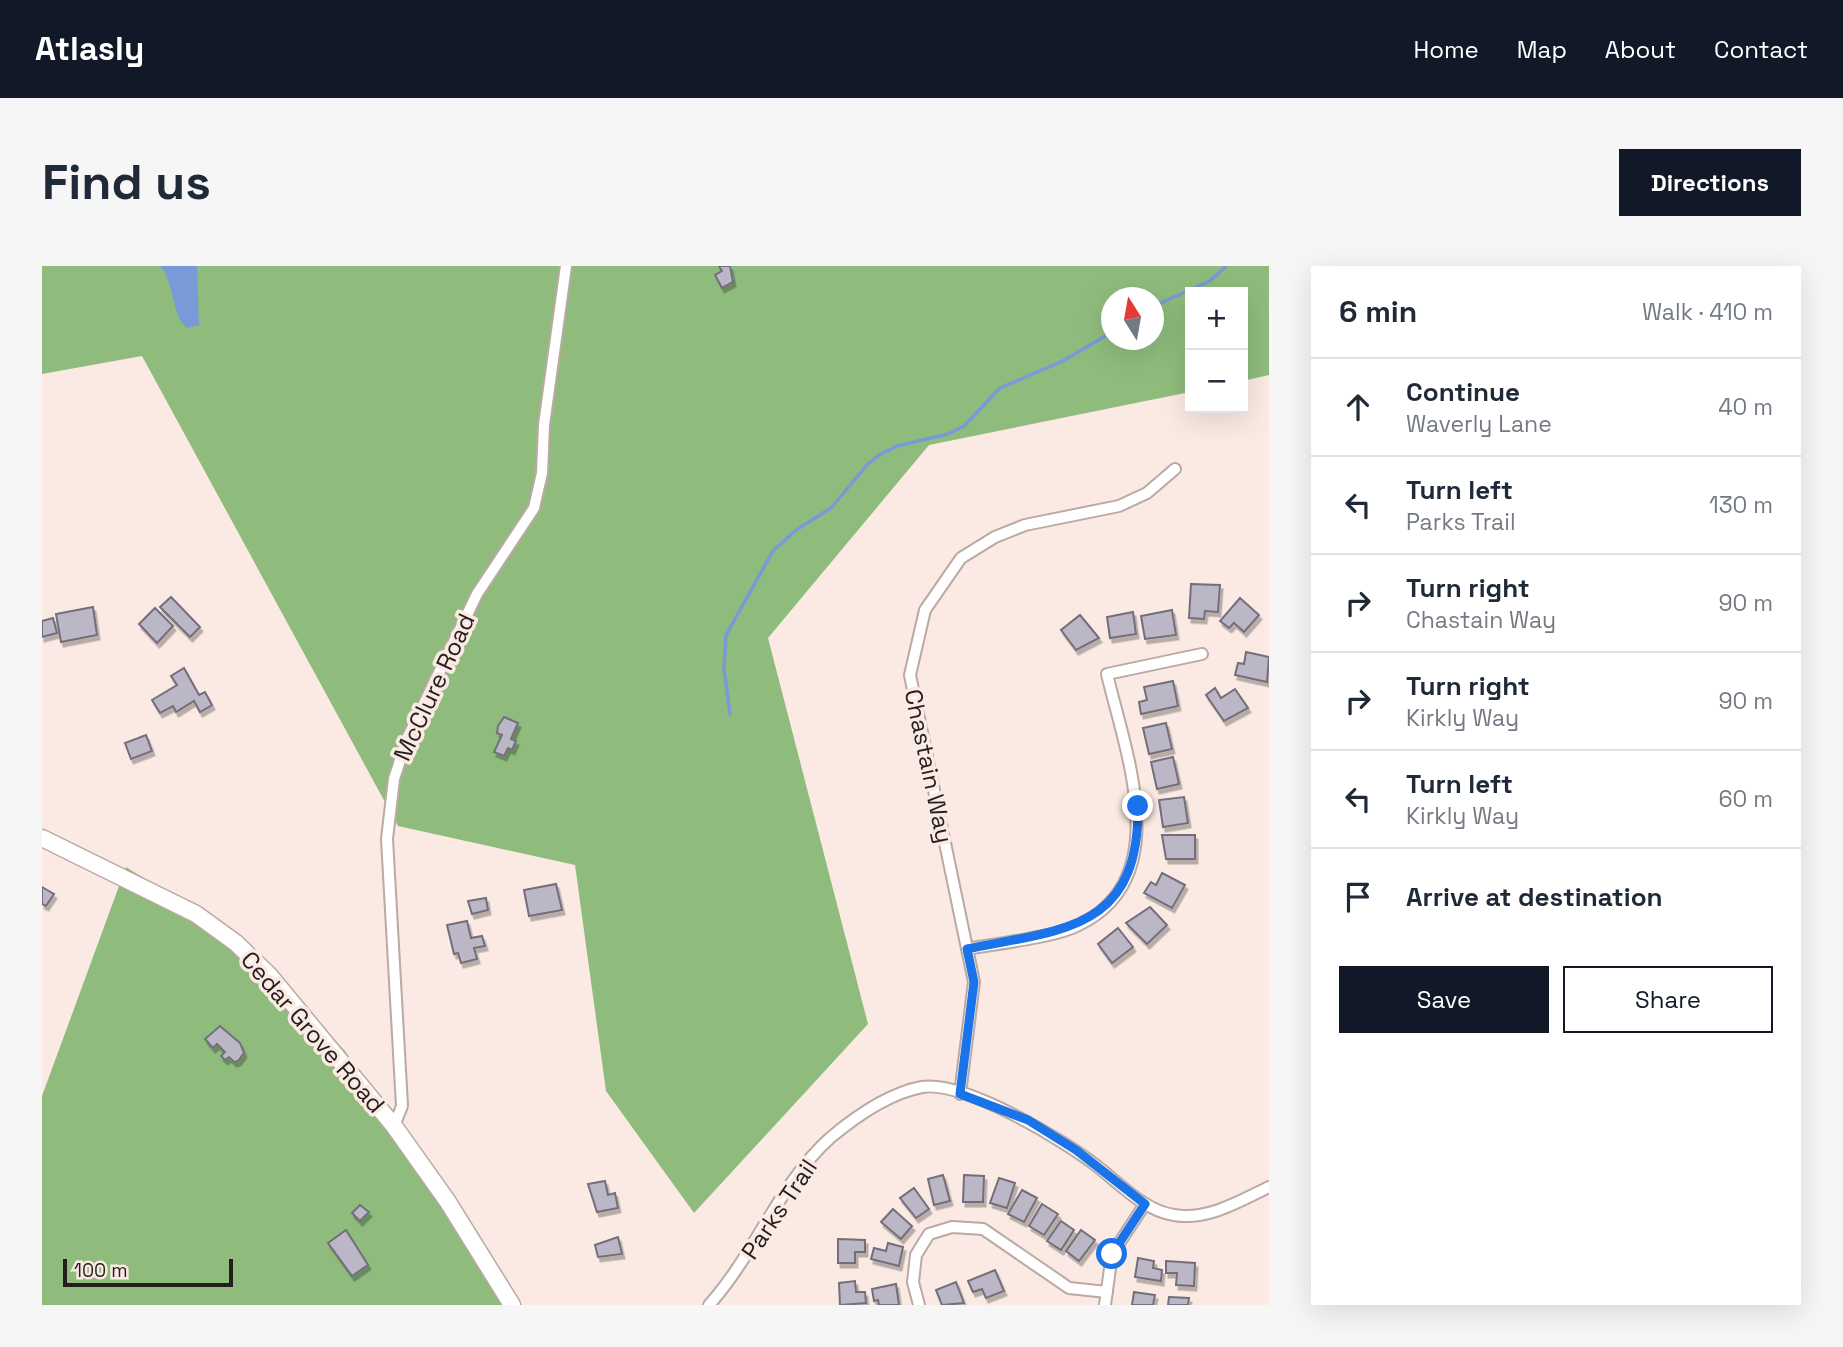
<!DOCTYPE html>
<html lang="en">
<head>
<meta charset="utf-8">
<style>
	:root { --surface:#fff; --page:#f6f6f7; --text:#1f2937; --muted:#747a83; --line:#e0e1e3; --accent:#111827 }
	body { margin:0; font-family:"Space Grotesk",sans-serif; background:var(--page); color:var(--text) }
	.controls { position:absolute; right:21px; top:21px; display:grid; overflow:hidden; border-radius:0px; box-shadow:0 7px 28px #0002 }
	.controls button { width:63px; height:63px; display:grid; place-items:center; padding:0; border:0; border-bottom:2px solid var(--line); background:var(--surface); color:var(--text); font:35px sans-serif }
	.compass { position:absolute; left:1059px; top:21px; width:63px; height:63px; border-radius:50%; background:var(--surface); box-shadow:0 7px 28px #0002; rotate:349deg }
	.scale { position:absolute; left:21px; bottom:18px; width:170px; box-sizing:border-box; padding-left:7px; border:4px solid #241e1c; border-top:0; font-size:19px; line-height:24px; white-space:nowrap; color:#241e1c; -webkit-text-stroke:5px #fbeae3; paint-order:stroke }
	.stop { position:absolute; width:21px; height:21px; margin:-16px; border:5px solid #1a73e8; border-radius:50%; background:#fff }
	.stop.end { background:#1a73e8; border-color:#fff; box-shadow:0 2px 7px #0008 }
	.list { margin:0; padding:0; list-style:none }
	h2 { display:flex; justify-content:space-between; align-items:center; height:91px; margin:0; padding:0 28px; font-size:30px }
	h2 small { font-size:23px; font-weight:400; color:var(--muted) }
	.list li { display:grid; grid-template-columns:46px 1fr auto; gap:21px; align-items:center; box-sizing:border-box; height:98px; padding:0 28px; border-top:2px solid var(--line) }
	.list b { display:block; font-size:26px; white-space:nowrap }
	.list p { margin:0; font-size:23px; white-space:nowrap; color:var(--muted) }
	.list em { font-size:23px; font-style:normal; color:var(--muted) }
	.actions { display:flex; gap:14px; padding:21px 28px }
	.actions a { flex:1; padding:16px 0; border:2px solid var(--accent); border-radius:0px; text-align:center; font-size:24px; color:var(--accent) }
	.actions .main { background:var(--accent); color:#fff }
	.icon { flex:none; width:38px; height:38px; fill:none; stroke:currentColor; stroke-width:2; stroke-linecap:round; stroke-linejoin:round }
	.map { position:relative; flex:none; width:1227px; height:1039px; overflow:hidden; border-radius:0px }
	header { display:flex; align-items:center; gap:42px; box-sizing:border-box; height:98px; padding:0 35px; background:var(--accent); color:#fff }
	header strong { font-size:33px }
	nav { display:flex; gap:38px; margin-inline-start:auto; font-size:24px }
	.intro { display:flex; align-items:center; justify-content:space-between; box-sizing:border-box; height:168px; padding:0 42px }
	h1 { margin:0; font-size:49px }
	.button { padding:18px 32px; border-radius:0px; background:var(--accent); color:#fff; font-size:24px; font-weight:700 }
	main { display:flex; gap:42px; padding:0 42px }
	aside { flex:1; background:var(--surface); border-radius:0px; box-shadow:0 7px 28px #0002 }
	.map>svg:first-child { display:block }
	.forest { fill:#8fbc7d; fill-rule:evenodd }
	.water { fill:#789ad8 }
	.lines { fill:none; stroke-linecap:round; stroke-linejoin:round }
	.stream { stroke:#789ad8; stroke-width:3.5 }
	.building { fill:#bcb7c6; stroke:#736e7b; stroke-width:2; filter:url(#shadow) }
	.minor-casing { stroke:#baa9a4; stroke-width:14 }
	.secondary-casing { stroke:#baa9a4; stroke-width:19 }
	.minor { stroke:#fff; stroke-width:10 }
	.secondary { stroke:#fff; stroke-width:16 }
	.route { stroke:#1a73e8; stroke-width:9 }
	.labels { text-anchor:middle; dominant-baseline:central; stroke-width:7; stroke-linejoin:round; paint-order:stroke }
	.street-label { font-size:24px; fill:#241e1c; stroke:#fbeae3 }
</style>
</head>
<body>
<header>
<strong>Atlasly</strong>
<nav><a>Home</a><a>Map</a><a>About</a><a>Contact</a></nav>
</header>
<div class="intro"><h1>Find us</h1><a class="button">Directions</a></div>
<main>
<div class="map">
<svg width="1227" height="1039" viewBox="0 0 1227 1039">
	<defs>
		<filter id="shadow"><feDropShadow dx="2.5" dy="4.5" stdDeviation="0" flood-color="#0004"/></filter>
	</defs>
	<rect width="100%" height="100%" fill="#fbeae3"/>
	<g class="forest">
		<path d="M0 0H1227V109L1201 115V26H1148V126L887 179 726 372 826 758 652 947 564 825 533 599 356 560 100 90 0 108ZM1070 32H1112V74H1070Z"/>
		<polygon points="84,601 195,670 303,785 470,1039 0,1039 0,830"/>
	</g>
	<path class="water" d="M118 0H155L157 59 145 62C129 49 133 17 118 0Z"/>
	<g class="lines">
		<g class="stream">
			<polyline points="1112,40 1168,15 1184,0"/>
			<polyline points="688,448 682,403 684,369 731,285 754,264 789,242 825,199 837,189 855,180 906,168 922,160 958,122 1021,95 1070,66"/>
		</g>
	</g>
	<g class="building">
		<polygon points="677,0 688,0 691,16 680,22 673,9 680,5"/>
		<polygon points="1149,318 1178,319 1176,346 1163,345 1162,353 1147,352"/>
		<polygon points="129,331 158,361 148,371 118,341"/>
		<polygon points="1198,332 1217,349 1202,366 1192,357 1187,362 1178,355"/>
		<polygon points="51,341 55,369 19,376 14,348"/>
		<polygon points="113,342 131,360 115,377 97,358"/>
		<polygon points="1130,344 1134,369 1103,373 1099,350"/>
		<polygon points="1091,346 1094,368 1068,372 1065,351"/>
		<polygon points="1038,349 1057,372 1034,384 1019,364"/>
		<polygon points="11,352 15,367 0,371 0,355"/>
		<polygon points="1204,386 1227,391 1225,416 1193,409 1196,397 1202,398"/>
		<polygon points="142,402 157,429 163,426 170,439 158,446 152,435 134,446 131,440 118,447 110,434 135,419 129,410"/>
		<polygon points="1131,415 1136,440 1099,448 1097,436 1105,434 1102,421"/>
		<polygon points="1173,422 1179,432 1193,423 1206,442 1182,455 1164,429"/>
		<polygon points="462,451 476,457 469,473 474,475 470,484 466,482 462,490 452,486 460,469 455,467 456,460"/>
		<polygon points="1124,457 1130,483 1107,488 1101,462"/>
		<polygon points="104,469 110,485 89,493 83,477"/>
		<polygon points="1131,491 1137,518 1115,523 1109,496"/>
		<polygon points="1142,531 1146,557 1121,561 1117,534"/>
		<polygon points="1120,569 1153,569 1153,593 1124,593"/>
		<polygon points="1120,607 1143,619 1130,642 1102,627 1109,616 1114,619"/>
		<polygon points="514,618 520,644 487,650 482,624"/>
		<polygon points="0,621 12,628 4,640 0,638"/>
		<polygon points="444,632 446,644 430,648 426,635"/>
		<polygon points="1108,641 1125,659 1105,678 1084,657"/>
		<polygon points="425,655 429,672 440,670 443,680 432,682 435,693 419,697 416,687 412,688 405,659"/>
		<polygon points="1076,662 1091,681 1070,697 1056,678"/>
		<polygon points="178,760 198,777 202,787 196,795 192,796 187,791 183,794 179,790 183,786 175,778 171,782 163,773"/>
		<polygon points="901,909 908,935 892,939 886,913"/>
		<polygon points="922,909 942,910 941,936 921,936"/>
		<polygon points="957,912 973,917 965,942 948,937"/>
		<polygon points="563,915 566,929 573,927 576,942 555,946 546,918"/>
		<polygon points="872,922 887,943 874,952 858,932"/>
		<polygon points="980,924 995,932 982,956 966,948"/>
		<polygon points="1000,938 1016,948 1002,969 987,960"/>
		<polygon points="318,939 327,946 318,955 310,947"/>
		<polygon points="851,943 870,960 859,973 839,956"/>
		<polygon points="1019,955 1032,964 1019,984 1005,975"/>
		<polygon points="304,964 326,999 310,1010 286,977"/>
		<polygon points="1039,964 1053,974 1037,995 1024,985"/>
		<polygon points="576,971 580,988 556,991 553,979"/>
		<polygon points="796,973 823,974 823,986 813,986 813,997 796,997"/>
		<polygon points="846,977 861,981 857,1000 829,993 832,982 844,985"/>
		<polygon points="1096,992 1112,995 1111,1002 1120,1004 1119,1015 1093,1011"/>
		<polygon points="1124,995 1153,997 1152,1020 1134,1019 1135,1007 1124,1007"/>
		<polygon points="953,1004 962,1025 944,1032 940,1023 931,1026 926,1015"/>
		<polygon points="813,1015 814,1026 823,1026 824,1037 798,1039 797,1017"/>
		<polygon points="914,1016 922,1037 900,1039 894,1024"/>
		<polygon points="854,1018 857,1039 837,1039 836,1034 832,1035 830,1023"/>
		<polygon points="1092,1026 1113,1029 1111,1039 1090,1039"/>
		<polygon points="1127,1031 1147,1032 1146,1039 1126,1039"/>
	</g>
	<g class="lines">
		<defs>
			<g id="minor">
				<path d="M925 683C953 678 1005 672 1030 662 1136 618 1084 489 1065 408L1160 388"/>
				<polyline points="918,828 932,716 868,409 883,344 919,292 953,271 983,259 1077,240 1105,227 1133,203"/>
				<polyline points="352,860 360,840 345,573 352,513 365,473 435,328 492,242 500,207 502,159 524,0"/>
				<path d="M667 1039C713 988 737 918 788 872 813 851 848 827 880 821 922 814 1023 875 1056 901 1078 918 1103 945 1132 949 1165 955 1198 935 1227 921"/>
				<polyline points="877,1039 871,1016 874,989 887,968 910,961 941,963 1027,1022 1065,1026"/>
				<polyline points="1063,1039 1070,988 1103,938"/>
			</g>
			<polyline id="secondary" points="0,572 154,648 194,677 228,710 352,860 406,936 470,1039"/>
		</defs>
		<use href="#minor" class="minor-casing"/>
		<use href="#secondary" class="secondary-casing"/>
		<use href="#minor" class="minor"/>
		<use href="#secondary" class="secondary"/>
	</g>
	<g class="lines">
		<path class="route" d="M1070 988 1103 938 1034 884 986 854 918 828 932 716 925 683C1023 663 1097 664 1096 540"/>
	</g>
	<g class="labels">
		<g class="street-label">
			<text transform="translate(392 421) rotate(-65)">McClure Road</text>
			<text transform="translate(887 500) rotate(78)">Chastain Way</text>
			<text transform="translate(271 766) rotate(49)">Cedar Grove Road</text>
			<text transform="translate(737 943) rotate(-56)">Parks Trail</text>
		</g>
	</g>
</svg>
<div class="controls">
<button>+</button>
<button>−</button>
</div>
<svg class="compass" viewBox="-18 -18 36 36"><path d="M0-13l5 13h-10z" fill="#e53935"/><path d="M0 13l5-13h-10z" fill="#747a83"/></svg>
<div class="scale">100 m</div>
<div class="stop" style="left:1070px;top:988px"></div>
<div class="stop end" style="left:1096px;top:540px"></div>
</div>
<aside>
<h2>6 min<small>Walk · 410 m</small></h2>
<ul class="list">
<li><svg class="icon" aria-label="ahead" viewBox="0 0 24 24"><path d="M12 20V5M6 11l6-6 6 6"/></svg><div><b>Continue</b><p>Waverly Lane</p></div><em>40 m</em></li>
<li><svg class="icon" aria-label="left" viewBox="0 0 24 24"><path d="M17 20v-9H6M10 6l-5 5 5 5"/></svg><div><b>Turn left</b><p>Parks Trail</p></div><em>130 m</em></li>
<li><svg class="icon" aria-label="right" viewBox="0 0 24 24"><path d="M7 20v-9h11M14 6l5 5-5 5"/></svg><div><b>Turn right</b><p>Chastain Way</p></div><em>90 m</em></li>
<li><svg class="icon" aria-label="right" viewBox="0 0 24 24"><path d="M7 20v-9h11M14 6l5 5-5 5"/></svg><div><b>Turn right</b><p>Kirkly Way</p></div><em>90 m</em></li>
<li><svg class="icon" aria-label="left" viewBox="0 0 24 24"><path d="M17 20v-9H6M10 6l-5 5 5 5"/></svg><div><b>Turn left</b><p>Kirkly Way</p></div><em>60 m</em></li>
<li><svg class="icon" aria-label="arrive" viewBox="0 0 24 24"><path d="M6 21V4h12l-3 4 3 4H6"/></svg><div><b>Arrive at destination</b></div></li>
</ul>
<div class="actions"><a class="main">Save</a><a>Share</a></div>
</aside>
</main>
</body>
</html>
